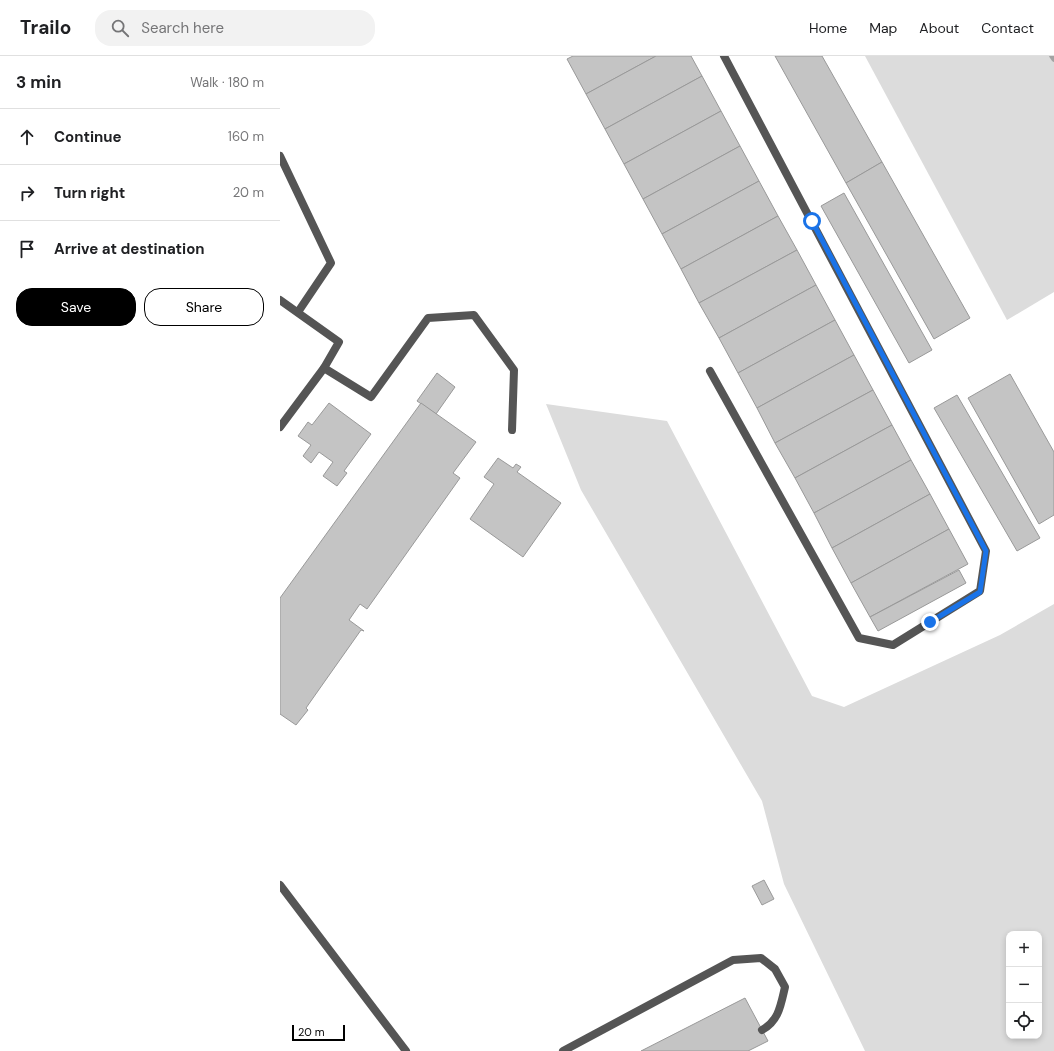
<!DOCTYPE html>
<html lang="en">
<head>
<meta charset="utf-8">
<style>
	:root { --surface:#fff; --page:#f2f2f2; --text:#202124; --muted:#757577; --line:#e0e0e0; --accent:#000 }
	body { margin:0; font-family:"DM Sans",sans-serif; background:var(--page); color:var(--text) }
	.controls { position:absolute; right:12px; bottom:12px; display:grid; overflow:hidden; border-radius:8px; box-shadow:0 2px 6px #0003 }
	.controls button { width:36px; height:36px; display:grid; place-items:center; padding:0; border:0; border-bottom:1px solid var(--line); background:var(--surface); color:var(--text); font:20px sans-serif }
	.scale { position:absolute; left:12px; bottom:10px; width:53px; box-sizing:border-box; padding-left:4px; border:2px solid #000; border-top:0; font-size:11px; line-height:14px; white-space:nowrap; color:#000; -webkit-text-stroke:3px #fff; paint-order:stroke }
	.stop { position:absolute; width:12px; height:12px; margin:-9px; border:3px solid #1a73e8; border-radius:50%; background:#fff }
	.stop.end { background:#1a73e8; border-color:#fff; box-shadow:0 1px 4px #0008 }
	.list { margin:0; padding:0; list-style:none }
	h2 { display:flex; justify-content:space-between; align-items:center; height:52px; margin:0; padding:0 16px; font-size:17px }
	h2 small { font-size:13px; font-weight:400; color:var(--muted) }
	.list li { display:grid; grid-template-columns:26px 1fr auto; gap:12px; align-items:center; box-sizing:border-box; height:56px; padding:0 16px; border-top:1px solid var(--line) }
	.list b { display:block; font-size:15px; white-space:nowrap }
	.list em { font-size:13px; font-style:normal; color:var(--muted) }
	.actions { display:flex; gap:8px; padding:12px 16px }
	.actions a { flex:1; padding:9px 0; border:1px solid var(--accent); border-radius:16px; text-align:center; font-size:14px; color:var(--accent) }
	.actions .main { background:var(--accent); color:#fff }
	.icon { flex:none; width:22px; height:22px; fill:none; stroke:currentColor; stroke-width:2; stroke-linecap:round; stroke-linejoin:round }
	.map { position:relative; flex:none; width:774px; height:995px; overflow:hidden }
	header { display:flex; align-items:center; gap:24px; box-sizing:border-box; height:56px; padding:0 20px; background:var(--surface); border-bottom:1px solid var(--line) }
	header strong { font-size:19px }
	nav { display:flex; gap:22px; margin-inline-start:auto; font-size:14px }
	.search { width:280px; height:36px; background:var(--page); display:flex; align-items:center; gap:10px; box-sizing:border-box; padding:0 14px; border-radius:16px; color:var(--muted); font-size:15px }
	main { display:flex }
	aside { flex:1; background:var(--surface) }
	.map>svg:first-child { display:block }
	.green { fill:#dcdcdc; fill-rule:evenodd }
	.lines { fill:none; stroke-linecap:round; stroke-linejoin:round }
	.stream { stroke:#a3a3a3; stroke-width:5.5 }
	.building { fill:#c4c4c4; stroke:#999 }
	.service { stroke:#555; stroke-width:8 }
	.minor { stroke:#555; stroke-width:8 }
	.route { stroke:#1a73e8; stroke-width:5 }
</style>
</head>
<body>
<header>
<strong>Trailo</strong>
<div class="search"><svg class="icon" aria-label="search" viewBox="0 0 24 24"><circle cx="10" cy="10" r="6"/><path d="M15 15l6 6"/></svg>Search here</div>
<nav><a>Home</a><a>Map</a><a>About</a><a>Contact</a></nav>
</header>
<main>
<aside>
<h2>3 min<small>Walk · 180 m</small></h2>
<ul class="list">
<li><svg class="icon" aria-label="ahead" viewBox="0 0 24 24"><path d="M12 20V5M6 11l6-6 6 6"/></svg><div><b>Continue</b></div><em>160 m</em></li>
<li><svg class="icon" aria-label="right" viewBox="0 0 24 24"><path d="M7 20v-9h11M14 6l5 5-5 5"/></svg><div><b>Turn right</b></div><em>20 m</em></li>
<li><svg class="icon" aria-label="arrive" viewBox="0 0 24 24"><path d="M6 21V4h12l-3 4 3 4H6"/></svg><div><b>Arrive at destination</b></div></li>
</ul>
<div class="actions"><a class="main">Save</a><a>Share</a></div>
</aside>
<div class="map">
<svg width="774" height="995" viewBox="0 0 774 995">
	<rect width="100%" height="100%" fill="#fff"/>
	<g class="green">
		<polygon points="585,0 774,0 774,236 727,264"/>
		<path d="M266 348 387 365 532 640 564 651 720 579 774 548V995H585L504 828 482 745 301 434ZM729 878H759V980H729Z"/>
	</g>
	<g class="lines">
		<polyline class="stream" points="772,0 774,3"/>
	</g>
	<g class="building">
		<polygon points="293,0 376,0 306,38 287,3"/>
		<polygon points="376,0 411,0 422,20 325,73 306,38"/>
		<polygon points="495,0 542,0 602,106 566,127"/>
		<polygon points="422,20 441,55 344,108 325,73"/>
		<polygon points="441,55 460,90 363,143 344,108"/>
		<polygon points="460,90 479,125 382,178 363,143"/>
		<polygon points="602,106 690,262 654,283 566,127"/>
		<polygon points="479,125 498,160 401,213 382,178"/>
		<polygon points="564,137 652,294 629,307 541,150"/>
		<polygon points="498,160 517,194 419,247 401,213"/>
		<polygon points="517,194 536,229 439,282 419,247"/>
		<polygon points="536,229 555,264 458,317 439,282"/>
		<polygon points="555,264 574,299 477,352 458,317"/>
		<polygon points="574,299 593,334 495,387 477,352"/>
		<polygon points="157,317 175,331 156,358 137,345"/>
		<polygon points="730,318 774,396 774,459 759,468 688,342"/>
		<polygon points="593,334 612,369 515,422 495,387"/>
		<polygon points="677,339 760,482 737,495 654,352"/>
		<polygon points="49,347 91,378 64,415 67,417 57,430 43,420 53,406 39,396 31,407 23,400 31,389 18,380 28,366 32,369"/>
		<polygon points="141,347 196,386 173,417 180,422 87,553 80,548 69,564 84,575 81,574 45,625 26,652 28,654 16,669 0,658 0,542"/>
		<polygon points="612,369 631,404 534,457 515,422"/>
		<polygon points="218,402 233,412 236,408 241,411 237,416 281,447 243,501 190,463 214,428 204,421"/>
		<polygon points="631,404 650,438 552,492 534,457"/>
		<polygon points="650,438 669,473 571,527 552,492"/>
		<polygon points="669,473 688,508 590,561 571,527"/>
		<polygon points="679,514 686,527 598,575 590,561"/>
		<polygon points="484,824 494,843 482,849 472,830"/>
		<polygon points="465,942 488,985 468,995 361,995"/>
	</g>
	<g class="lines">
		<g class="service">
			<polyline points="0,100 51,207 18,256"/>
			<polyline points="0,244 59,286 44,312 0,371"/>
			<polyline points="44,312 91,341 148,262 194,259 234,314 232,374"/>
			<polyline points="430,315 579,582 613,589 700,535 706,495 444,0"/>
			<path d="M283 995 453 904 481 902 495 913 505 931C501 948 499 965 482 974"/>
		</g>
		<polyline class="minor" points="0,829 126,995"/>
	</g>
	<g class="lines">
		<polyline class="route" points="532,165 706,495 700,536 650,566"/>
	</g>
</svg>
<div class="controls">
<button>+</button>
<button>−</button>
<button><svg class="icon" aria-label="locate" viewBox="0 0 24 24"><circle cx="12" cy="12" r="6"/><path d="M12 2v4M12 18v4M2 12h4M18 12h4"/></svg></button>
</div>
<div class="scale">20 m</div>
<div class="stop" style="left:532px;top:165px"></div>
<div class="stop end" style="left:650px;top:566px"></div>
</div>
</main>
</body>
</html>
